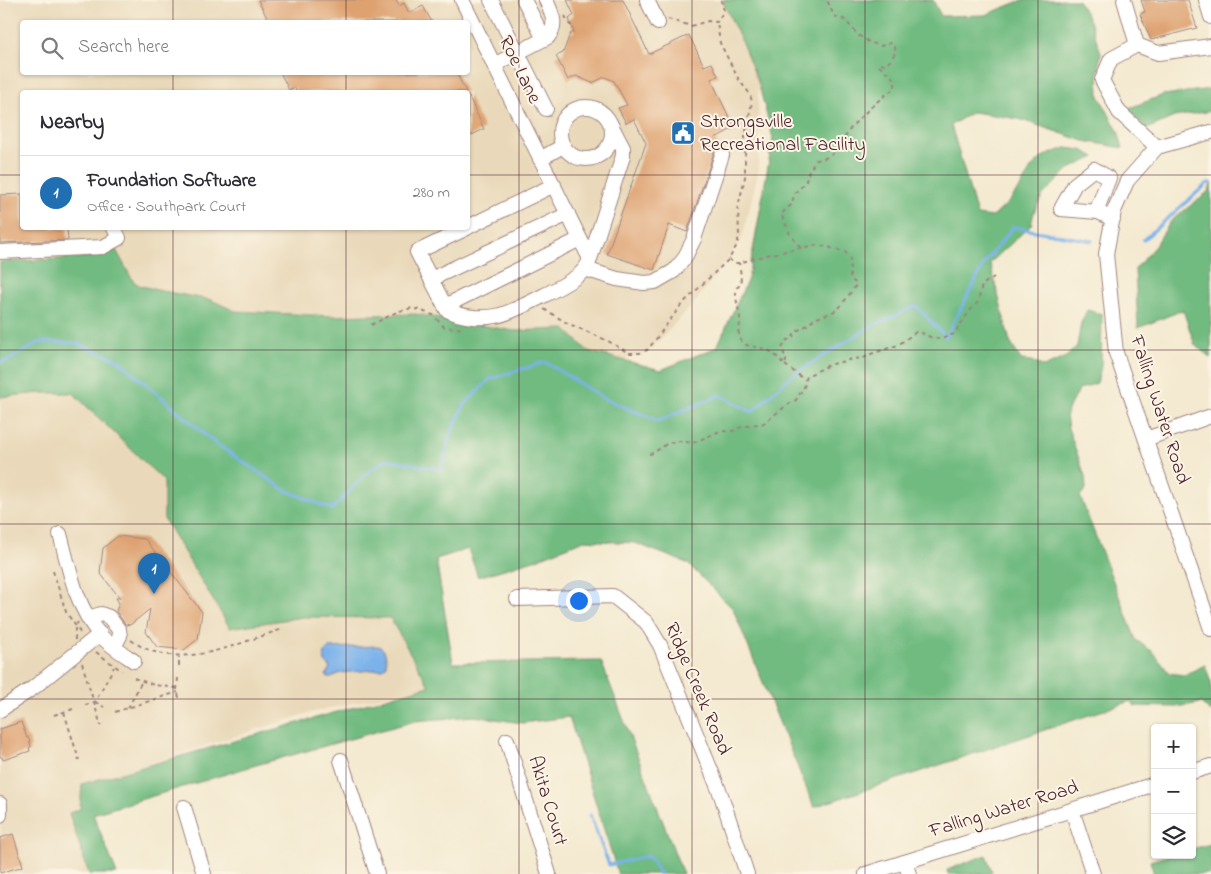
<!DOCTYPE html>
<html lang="en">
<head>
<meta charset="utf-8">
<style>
	:root { --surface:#fff; --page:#f2f2f3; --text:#2b2b33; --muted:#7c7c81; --line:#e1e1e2; --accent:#1f6fb2 }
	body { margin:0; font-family:"Indie Flower",sans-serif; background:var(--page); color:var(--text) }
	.controls { position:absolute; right:15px; bottom:15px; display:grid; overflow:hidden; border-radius:5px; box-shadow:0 1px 4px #0004 }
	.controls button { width:45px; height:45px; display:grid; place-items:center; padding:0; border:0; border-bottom:1px solid var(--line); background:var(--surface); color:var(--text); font:25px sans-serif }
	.you { position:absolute; left:578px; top:600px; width:18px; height:18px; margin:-12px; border:4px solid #fff; border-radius:50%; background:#1a73e8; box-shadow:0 0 0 8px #1a73e833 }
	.badge { display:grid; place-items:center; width:32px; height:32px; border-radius:50%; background:var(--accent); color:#fff; font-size:16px; font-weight:700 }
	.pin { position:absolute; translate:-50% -41px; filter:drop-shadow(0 1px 2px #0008) }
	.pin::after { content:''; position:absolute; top:26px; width:18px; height:15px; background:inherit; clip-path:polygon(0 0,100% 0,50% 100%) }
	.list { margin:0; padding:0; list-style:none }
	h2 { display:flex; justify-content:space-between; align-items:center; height:65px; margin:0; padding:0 20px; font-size:21px }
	h2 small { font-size:16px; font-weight:400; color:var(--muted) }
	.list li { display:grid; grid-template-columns:32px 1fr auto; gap:15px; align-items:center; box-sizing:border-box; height:75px; padding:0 20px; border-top:1px solid var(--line) }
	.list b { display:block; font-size:19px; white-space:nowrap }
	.list p { margin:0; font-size:16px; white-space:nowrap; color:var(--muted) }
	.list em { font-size:16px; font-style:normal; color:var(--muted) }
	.icon { flex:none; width:28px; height:28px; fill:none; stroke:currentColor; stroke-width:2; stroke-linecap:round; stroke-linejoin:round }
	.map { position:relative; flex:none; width:1211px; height:874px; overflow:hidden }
	.search { position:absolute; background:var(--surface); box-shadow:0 1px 4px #0004; left:20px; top:20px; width:450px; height:55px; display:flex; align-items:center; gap:12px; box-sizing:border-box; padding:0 18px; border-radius:5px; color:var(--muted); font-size:19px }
	.panel { position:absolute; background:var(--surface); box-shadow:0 1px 4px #0004; left:20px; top:90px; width:450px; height:140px; border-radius:5px }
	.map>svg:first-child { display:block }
	.built { fill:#e9d9ba; fill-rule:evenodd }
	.forest { fill:#71bb81; stroke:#5e6d56 }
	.water { fill:#7bb2ea; stroke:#62688a }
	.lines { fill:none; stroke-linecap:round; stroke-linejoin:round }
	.stream { stroke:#7bb2ea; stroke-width:3 }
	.building { fill:#dea271 }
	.minor-casing { stroke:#9f847e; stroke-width:16 }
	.path { stroke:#9f847e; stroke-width:2; stroke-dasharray:4 4; stroke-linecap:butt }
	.minor { stroke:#fff; stroke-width:14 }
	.grid { fill:none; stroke:#4a1f2b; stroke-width:1; stroke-opacity:0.55 }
	.labels { text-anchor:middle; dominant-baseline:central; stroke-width:4; stroke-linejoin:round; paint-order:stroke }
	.street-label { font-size:20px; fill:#4a1f2b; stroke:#fcf5e5 }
	.poi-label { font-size:20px; fill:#4a1f2b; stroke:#fcf5e5; text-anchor:start }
</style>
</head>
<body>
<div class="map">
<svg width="1211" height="874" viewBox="0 0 1211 874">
	<rect width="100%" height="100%" fill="#fcf5e5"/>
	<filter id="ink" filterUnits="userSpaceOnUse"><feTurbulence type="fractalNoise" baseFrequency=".02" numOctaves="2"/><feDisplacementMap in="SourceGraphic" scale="10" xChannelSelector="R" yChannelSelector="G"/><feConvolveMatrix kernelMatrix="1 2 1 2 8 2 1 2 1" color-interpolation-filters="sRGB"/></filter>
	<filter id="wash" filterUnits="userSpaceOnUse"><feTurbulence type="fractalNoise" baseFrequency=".0096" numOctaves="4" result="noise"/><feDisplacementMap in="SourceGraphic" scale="20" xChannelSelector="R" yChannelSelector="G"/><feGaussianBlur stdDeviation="1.12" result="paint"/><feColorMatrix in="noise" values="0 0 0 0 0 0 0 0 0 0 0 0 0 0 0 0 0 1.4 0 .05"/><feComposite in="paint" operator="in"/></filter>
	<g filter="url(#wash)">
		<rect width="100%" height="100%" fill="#f4ead1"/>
		<g class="built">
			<path d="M0 0H722L741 40 758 82 759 169 742 238 697 300 647 353 627 358 630 365 588 351 565 329 514 331 415 314 331 316 235 311 211 300 157 290 139 285 133 281 116 250 97 257 0 262ZM22 22H468V72H22ZM22 92H468V228H22Z"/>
			<polygon points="41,393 73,393 164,481 164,519 230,628 303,617 390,618 429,686 310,713 83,784 80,809 69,814 89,874 0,874 0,397"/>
		</g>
		<g class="forest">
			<polygon points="722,0 933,0 941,16 985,15 1023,0 1078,0 1090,21 1101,53 1098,71 1099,96 1118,131 1123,148 1084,141 1019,119 973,112 951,125 977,215 993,217 1008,203 1021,186 1032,167 1044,156 1066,148 1082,150 1095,157 1069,169 1042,196 1034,212 1031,225 990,263 1010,342 1021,360 1031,361 1044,367 1066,357 1077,346 1081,323 1087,310 1102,314 1101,366 1097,383 1080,389 1071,403 1066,415 1068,428 1085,476 1086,489 1080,496 1136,640 1153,652 1169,673 1184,675 1205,665 1211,683 1211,712 1201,703 1176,707 1135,706 1131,701 814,807 733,609 687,563 635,543 584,540 534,560 478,577 468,549 436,559 453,663 601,661 683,874 618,874 569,717 522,723 474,716 415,721 256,765 93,814 117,874 89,874 69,813 80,809 82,784 429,686 390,618 303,617 230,628 164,519 164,481 73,393 41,393 0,397 0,262 97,257 116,250 133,281 139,285 157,290 211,300 235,311 331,316 415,314 514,331 565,329 588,351 661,370 717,347 748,279 773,138 758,82 741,40"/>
			<polygon points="1211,89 1211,111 1174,117 1147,129 1127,109 1163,95"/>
			<polygon points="1211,184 1211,358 1195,345 1183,310 1138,328 1135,269 1155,246 1171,221 1209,191"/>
			<polygon points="1211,844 1211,874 1154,874 1150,861 1171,855 1192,855 1192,849"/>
			<polygon points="986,855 992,871 989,874 948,874 947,870"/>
		</g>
		<path class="water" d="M379 646C387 651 386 657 386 666L383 669 340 673 330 678 326 676 330 667 325 662 324 654 329 648Z"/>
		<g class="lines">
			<g class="stream">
				<polyline points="1143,240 1208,183 1211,183"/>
				<polyline points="0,362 9,360 40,342 75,343 117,359 215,443 285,490 332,509 370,470 388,459 442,470 449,437 465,404 490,379 545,362 605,399 658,421 720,395 752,412 791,376 868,328 916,306 946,337 984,264 1013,227 1092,241"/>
				<polyline points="590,815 609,865 648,856 660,874"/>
			</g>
		</g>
		<g id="blocks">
			<g class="building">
				<polygon points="258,0 396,0 399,6 404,3 409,13 423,6 432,22 269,22"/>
				<polygon points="567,0 623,0 649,54 689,35 704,66 712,63 718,76 711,79 734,128 715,138 718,145 714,152 687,232 669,225 654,270 607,254 646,143 634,119 626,123 618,108 627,105 614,81 605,77 592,83 576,76 568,80 556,56 563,53 570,34 574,32 569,19 574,15"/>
				<polygon points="1141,0 1188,0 1197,28 1151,40 1140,14 1145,12"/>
				<polygon points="280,72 456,72 466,92 297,92 294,87 289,90"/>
				<polygon points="468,95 484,129 468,137"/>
				<polygon points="22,194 22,228 67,228 68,240 0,243 0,195"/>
				<polygon points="118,536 145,539 202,612 198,639 184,650 157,647 146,632 150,609 130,625 125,624 116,611 119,603 116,598 120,598 100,573 103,548"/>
				<polygon points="21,722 27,738 29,738 31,747 29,748 30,751 3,760 2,757 0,757 0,729"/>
				<polygon points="13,834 23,866 0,873 0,838"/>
			</g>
		</g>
	</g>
	<g filter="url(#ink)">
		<use href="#blocks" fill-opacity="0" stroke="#9f847e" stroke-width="1"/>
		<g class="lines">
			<defs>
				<g id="minor">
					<polyline points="462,0 590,259"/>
					<polyline points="491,0 546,109"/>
					<polyline points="524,0 544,39"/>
					<polyline points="647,0 658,23"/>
					<polyline points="1124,0 1137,45"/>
					<polyline points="1206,0 1211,17"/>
					<path d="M494 65 548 37C558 24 552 14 546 0"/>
					<circle cx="586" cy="133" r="26"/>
					<polyline points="1211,132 1157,147 1127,181 1114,211 1106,254 1116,353 1211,629"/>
					<polyline points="1157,147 1119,112 1102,80 1111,59 1137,45 1158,53 1211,46"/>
					<polyline points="540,159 563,146"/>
					<polyline points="1096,212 1109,178 1094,169 1075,184 1061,209 1098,212 1113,219"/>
					<polyline points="468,227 554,185"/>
					<path d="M467 228 417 252 447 310C461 317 480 319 496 316 510 314 573 282 582 272 585 269 587 266 589 262L623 156V148L610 123"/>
					<polyline points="0,252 103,247 119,238 114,228"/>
					<polyline points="585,269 617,279 644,283 655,282 674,271 684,259 694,239 722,155"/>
					<polyline points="431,279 568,214"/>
					<polyline points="445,306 580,239"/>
					<polyline points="1146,439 1211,416"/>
					<path d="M60 534C69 568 76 607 100 635 109 645 122 653 134 661"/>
					<polyline points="517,599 613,596 646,622 660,645 721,795 747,874"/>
					<polyline points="89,618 101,614 109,617 119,630 120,636 114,647"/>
					<polyline points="0,710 33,688 100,634"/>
					<polyline points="507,740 549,874"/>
					<polyline points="341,760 377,874"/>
					<polyline points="1192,772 1211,766"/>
					<polyline points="0,804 0,815"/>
					<polyline points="184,807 204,874"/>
					<polyline points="1072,810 1093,874"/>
					<polyline points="905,862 909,874"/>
					<polyline points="866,874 1155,784"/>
				</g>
			</defs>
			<use href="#minor" class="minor-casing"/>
			<g class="path">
				<polyline points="565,16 570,25 572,25"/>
				<polyline points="668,19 691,26 708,21 717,22 724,11 721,0"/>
				<path d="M800 247 790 234 781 214 791 205 795 193 806 182 807 175 816 160C831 158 836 153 841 140L845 139C846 128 883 95 894 89 899 76 885 73 878 65L881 64 885 65 891 60 896 51 894 45 890 43 881 46 869 42 858 35 845 20 834 16 827 0"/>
				<path d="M729 259 733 263H739L767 255 815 245 828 247 845 252 850 259V279L857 284 840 307 831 313 814 319 809 324 795 332 793 337 786 341 782 348 786 360 785 365C779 360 773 351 765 349 757 347 750 347 742 343L738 331C744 319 735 304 736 291 737 284 737 290 740 284 742 278 740 269 739 263"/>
				<polyline points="544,309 567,323 606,340 629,353 640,353 647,350 653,343 682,304 729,259 737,245 739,236 738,207 745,177 745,136 752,102 750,94 739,80 720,43 717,22"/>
				<polyline points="371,325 399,311 413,308 433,315 444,327 463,329"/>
				<polyline points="785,365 805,380"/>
				<polyline points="649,454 653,453 668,443 680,441 693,443 720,431 733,431 741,427 764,423 787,405 796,400 804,387 807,376 829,365 852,359 864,358 871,354 898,345 916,332 925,334 932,338 941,339 954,334 969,312 978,302 982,285 994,277"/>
				<polyline points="53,571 66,612 81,634"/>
				<polyline points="75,640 75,627 78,622"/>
				<path d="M131 640C178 674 234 644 283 629"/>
				<polyline points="96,652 122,671"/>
				<polyline points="82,663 101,726"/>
				<polyline points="179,666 179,657"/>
				<polyline points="134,678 154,685 177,688"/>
				<polyline points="178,678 177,690 180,701"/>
				<polyline points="95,702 104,707"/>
				<polyline points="85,705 95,702 114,667"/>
				<polyline points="128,708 142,681"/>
				<polyline points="64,712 79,760"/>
				<polyline points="115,712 178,692"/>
				<polyline points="54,715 73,709"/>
			</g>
			<use href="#minor" class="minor"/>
		</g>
	</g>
	<path class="grid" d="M173 0V22M346 0V22M519 0V874M692 0V874M865 0V874M1038 0V874M173 72V92M346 72V92M0 175H22M468 175H1211M173 228V874M346 228V874M0 350H1211M0 524H1211M0 699H1211"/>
	<defs>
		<symbol id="civic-square" viewBox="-11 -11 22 22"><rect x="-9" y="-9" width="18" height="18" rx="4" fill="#1f6fb2" stroke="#fcf5e5"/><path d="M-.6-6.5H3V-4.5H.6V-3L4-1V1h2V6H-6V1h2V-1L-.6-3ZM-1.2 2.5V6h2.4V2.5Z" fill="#fff"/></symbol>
	</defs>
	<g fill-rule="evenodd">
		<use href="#civic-square" x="669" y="119" width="28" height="28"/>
	</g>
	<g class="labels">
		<g class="street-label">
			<text transform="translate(519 70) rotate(64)">Roe Lane</text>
			<text transform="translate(1159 410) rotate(72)">Falling Water Road</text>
			<text transform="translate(697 689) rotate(67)">Ridge Creek Road</text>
			<text transform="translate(547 801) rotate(73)">Akita Court</text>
			<text transform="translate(1004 810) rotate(-17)">Falling Water Road</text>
		</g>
		<g class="poi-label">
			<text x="700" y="122">Strongsville<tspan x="700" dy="23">Recreational Facility</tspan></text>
		</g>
	</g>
</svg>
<div class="controls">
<button>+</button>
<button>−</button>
<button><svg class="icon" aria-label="layers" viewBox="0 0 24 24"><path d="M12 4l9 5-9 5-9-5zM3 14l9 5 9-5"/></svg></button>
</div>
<div class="you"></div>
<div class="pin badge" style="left:154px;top:594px">1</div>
<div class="search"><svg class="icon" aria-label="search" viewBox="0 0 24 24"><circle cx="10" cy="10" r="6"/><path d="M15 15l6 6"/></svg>Search here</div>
<section class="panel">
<h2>Nearby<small></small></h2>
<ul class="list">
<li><span class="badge">1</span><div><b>Foundation Software</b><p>Office · Southpark Court</p></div><em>280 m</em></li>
</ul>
</section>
</div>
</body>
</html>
